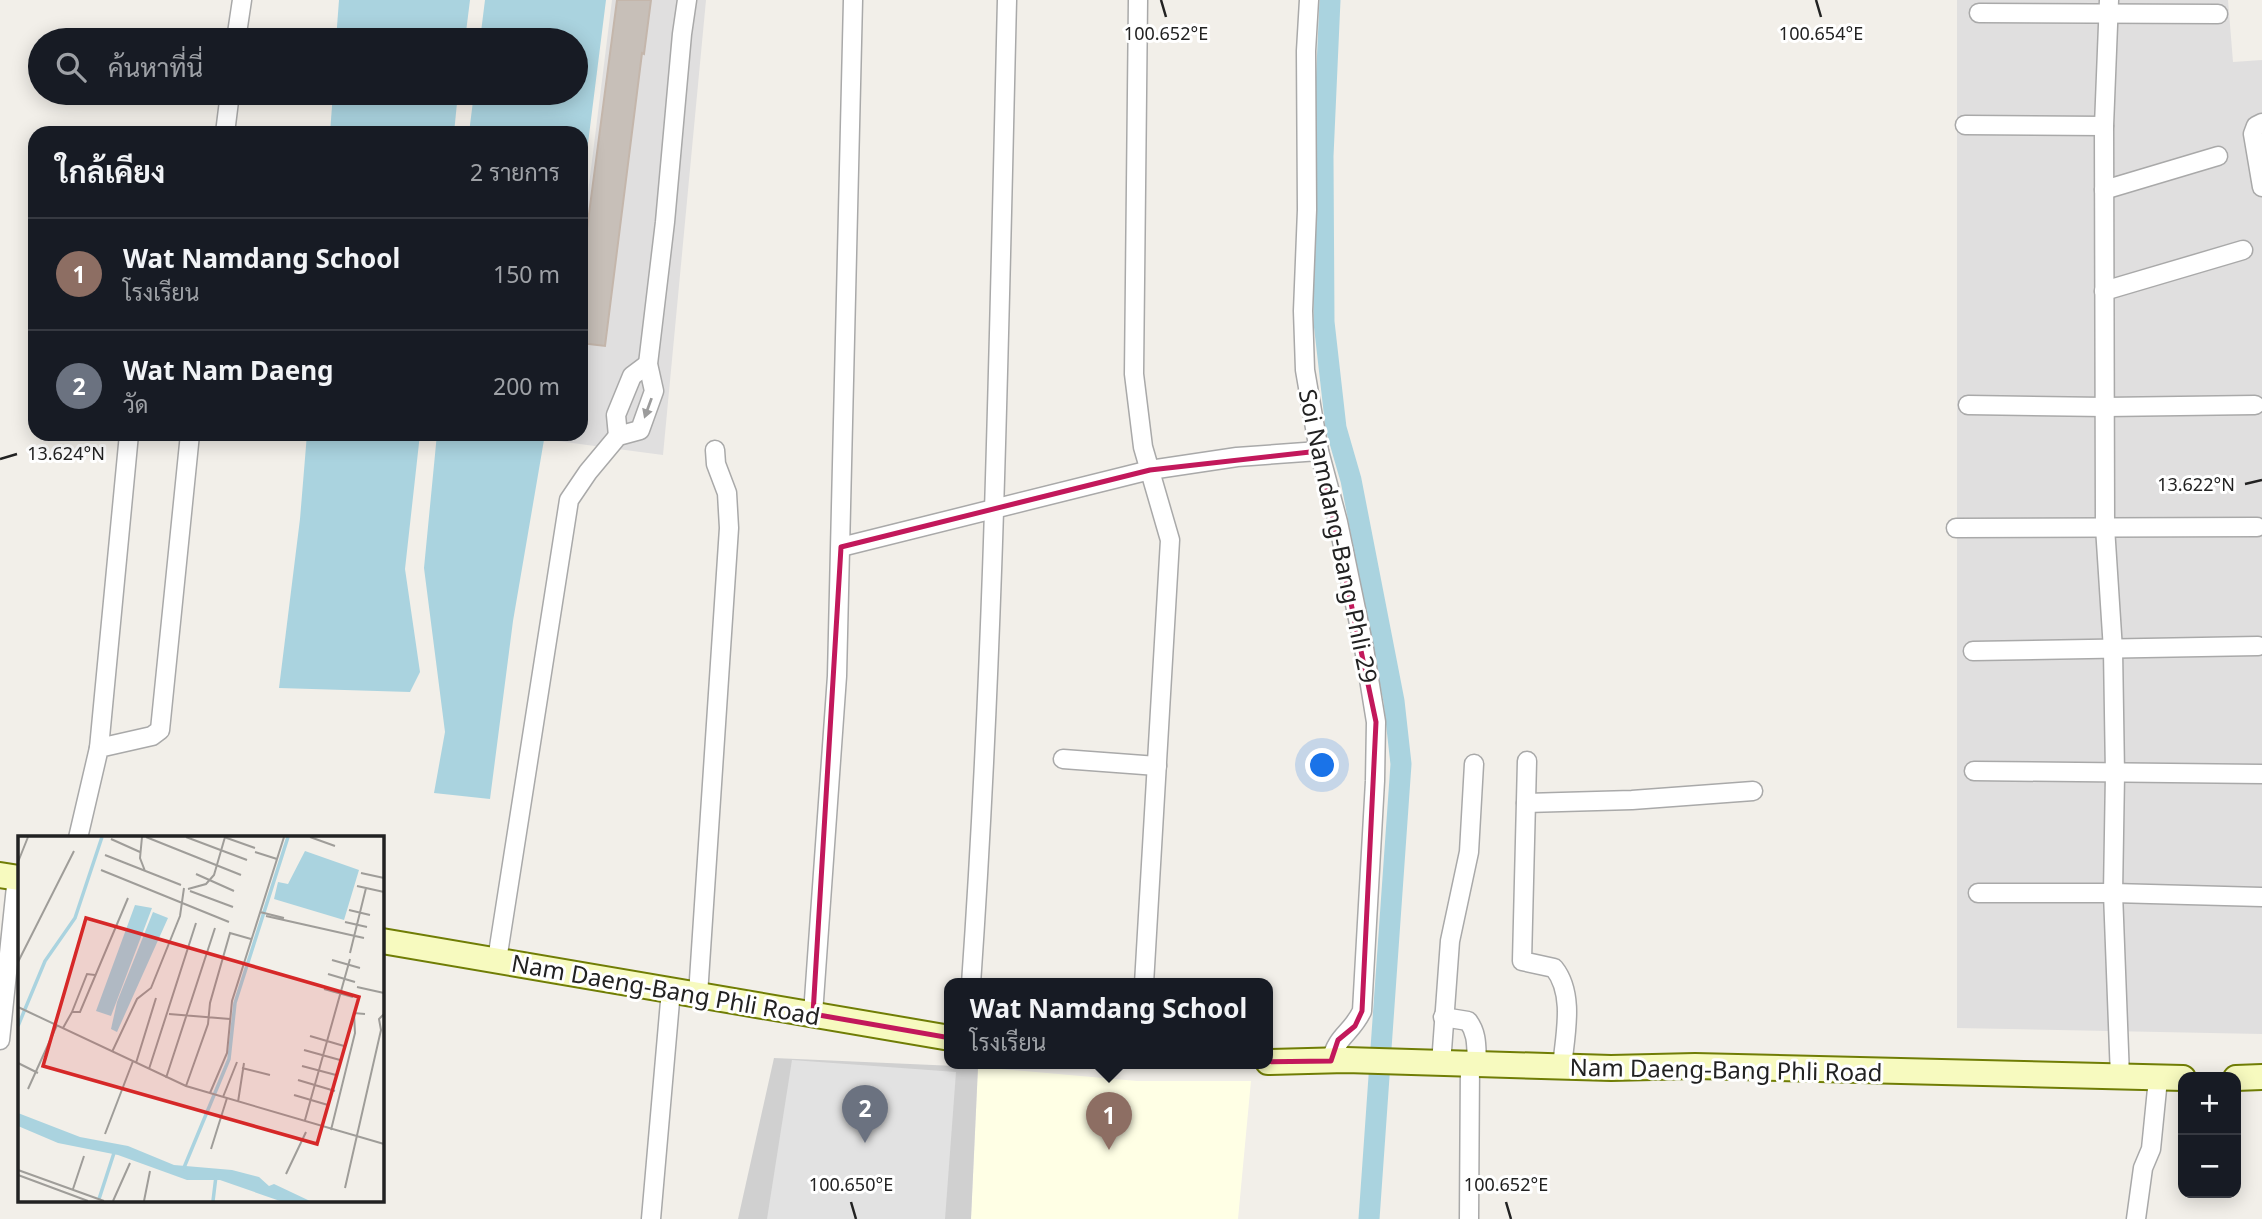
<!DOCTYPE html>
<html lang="th">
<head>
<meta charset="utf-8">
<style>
	:root { --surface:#171b24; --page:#20242c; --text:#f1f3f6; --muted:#9ea1a6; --line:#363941; --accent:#ea580c }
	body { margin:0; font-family:"Noto Sans",Sarabun,sans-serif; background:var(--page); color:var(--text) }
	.controls { position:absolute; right:21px; bottom:21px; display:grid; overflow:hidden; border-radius:14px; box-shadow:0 4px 18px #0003 }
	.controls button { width:63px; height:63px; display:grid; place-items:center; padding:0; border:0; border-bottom:2px solid var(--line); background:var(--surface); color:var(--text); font:35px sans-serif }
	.you { position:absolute; left:1323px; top:766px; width:24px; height:24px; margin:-18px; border:5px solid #fff; border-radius:50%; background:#1a73e8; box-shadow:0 0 0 10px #1a73e833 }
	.badge { display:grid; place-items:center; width:46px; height:46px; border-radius:50%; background:var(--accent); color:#fff; font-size:23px; font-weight:700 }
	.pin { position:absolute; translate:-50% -58px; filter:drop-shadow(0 2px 4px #0008) }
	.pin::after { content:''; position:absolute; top:37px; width:24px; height:21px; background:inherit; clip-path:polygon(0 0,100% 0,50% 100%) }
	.popup { position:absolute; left:944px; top:978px; width:329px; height:91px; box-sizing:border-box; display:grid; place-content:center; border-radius:14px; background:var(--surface); filter:drop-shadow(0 2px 5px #0005); font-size:23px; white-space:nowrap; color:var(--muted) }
	.popup b { font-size:26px; color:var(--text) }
	.popup::after { content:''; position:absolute; left:50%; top:100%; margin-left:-14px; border:14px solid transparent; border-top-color:var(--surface) }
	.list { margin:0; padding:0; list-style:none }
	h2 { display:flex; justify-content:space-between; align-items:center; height:91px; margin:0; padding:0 28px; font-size:30px }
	h2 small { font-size:23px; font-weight:400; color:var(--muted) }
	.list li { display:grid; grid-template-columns:46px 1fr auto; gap:21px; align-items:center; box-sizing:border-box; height:112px; padding:0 28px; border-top:2px solid var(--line) }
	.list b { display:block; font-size:26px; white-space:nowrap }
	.list p { margin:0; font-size:23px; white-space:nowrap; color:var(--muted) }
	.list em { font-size:23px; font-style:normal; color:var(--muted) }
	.icon { flex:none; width:38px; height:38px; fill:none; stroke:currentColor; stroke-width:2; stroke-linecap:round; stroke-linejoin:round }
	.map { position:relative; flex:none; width:2262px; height:1219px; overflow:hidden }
	.search { position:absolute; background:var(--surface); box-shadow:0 4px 18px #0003; left:28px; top:28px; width:560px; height:77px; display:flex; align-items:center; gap:18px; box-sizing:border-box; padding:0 24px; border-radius:38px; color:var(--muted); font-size:26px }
	.panel { position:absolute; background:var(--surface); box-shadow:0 4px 18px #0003; left:28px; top:126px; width:560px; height:315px; border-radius:21px }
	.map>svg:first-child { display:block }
	.residential { fill:#e0dfdf }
	.education { fill:#ffffe5 }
	.religious { fill:#d0d0d0 }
	.parking { fill:#e2e2e2 }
	.water { fill:#aad3df }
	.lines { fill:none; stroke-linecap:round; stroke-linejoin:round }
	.canal { stroke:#aad3df; stroke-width:21 }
	.building { fill:#c7bfb8; stroke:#c4b6ab; stroke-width:2 }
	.minor-casing { stroke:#a9a9a9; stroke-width:21 }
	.secondary-casing { stroke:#707d05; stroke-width:28 }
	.minor { stroke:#fff; stroke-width:18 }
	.secondary { stroke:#f7fabf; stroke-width:24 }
	.oneway { fill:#9c9c9c }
	.marked { fill:none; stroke:#c2185b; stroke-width:5; stroke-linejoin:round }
	.ticks { fill:none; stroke:#222; stroke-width:2.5 }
	.labels { text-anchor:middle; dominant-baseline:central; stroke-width:6; stroke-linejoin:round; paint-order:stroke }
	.street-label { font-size:24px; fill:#222; stroke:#fff }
	.inset-river { fill:none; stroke:#aad3df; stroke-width:3.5 }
	.inset-road { fill:none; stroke:#9f9d99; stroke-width:2 }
	.view { fill:#d62828; fill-opacity:0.15; stroke:#d62828; stroke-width:3.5 }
	.inset-edge { fill:none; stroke:#222; stroke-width:3.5 }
	.ticks-label { font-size:18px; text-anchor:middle; fill:#222; stroke:#fff; stroke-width:6; stroke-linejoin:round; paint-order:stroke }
</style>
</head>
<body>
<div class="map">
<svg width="2262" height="1219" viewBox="0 0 2262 1219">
	<rect width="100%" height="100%" fill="#f2efe9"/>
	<g class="residential">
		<polygon points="612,0 706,0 663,455 557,441 558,434 581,434 581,249"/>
		<polygon points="1957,0 2228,0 2233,62 2262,60 2262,1034 1957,1028"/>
	</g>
	<polygon class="education" points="978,1067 1137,1081 1251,1081 1238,1219 971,1219"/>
	<polygon class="religious" points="774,1058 978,1067 971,1219 738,1219"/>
	<polygon class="parking" points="792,1060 956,1072 945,1219 767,1219"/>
	<g class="water">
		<polygon points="339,0 470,0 465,40 336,40"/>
		<polygon points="485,0 606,0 581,199 581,133 469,133 474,93 576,93 576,40 480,40"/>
		<polygon points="333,93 458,93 454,133 330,133"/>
		<polygon points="307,434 420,434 405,569 420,672 410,692 279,688 300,519"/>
		<polygon points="437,434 545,434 513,621 490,799 434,793 445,732 424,568"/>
	</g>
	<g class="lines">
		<polyline class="canal" points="1330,0 1323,156 1324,322 1336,428 1351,480 1394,701 1401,764 1369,1219"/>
	</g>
	<polygon class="building" points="617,0 651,0 644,54 642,53 605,346 581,343 581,275"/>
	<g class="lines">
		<defs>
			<g id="minor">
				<polyline points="1138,0 1134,374 1143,447 1170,540 1144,984"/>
				<path d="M1309 0 1306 51 1307 210 1303 311 1305 370 1319 451 1338 522 1364 648 1376 722 1375 781 1362 1011C1351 1034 1337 1035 1331 1061"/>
				<polyline points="2109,0 2104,126 2105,527 2113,650 2115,774 2113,893 2120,1077"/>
				<polyline points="1979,13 2218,14"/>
				<polyline points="236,40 242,0"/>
				<polyline points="2262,123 2256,126 2253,134 2262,187"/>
				<polyline points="1965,125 2104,126"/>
				<polyline points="225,133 230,93"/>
				<polyline points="2104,190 2218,156"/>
				<polyline points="2104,291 2243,250"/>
				<polyline points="1968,405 2105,407 2255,405"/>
				<polyline points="618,436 616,415 632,376 648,364"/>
				<polyline points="1956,528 2257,527"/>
				<polyline points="841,547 1150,470 1237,457 1319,451"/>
				<polyline points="1973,651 2258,646"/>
				<polyline points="99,748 129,434"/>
				<polyline points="1063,759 1157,766"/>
				<path d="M1527 761 1522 961 1554 968C1575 994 1565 1035 1562 1067"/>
				<polyline points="1974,771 2262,774"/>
				<polyline points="1526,803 1632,800 1753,791"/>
				<polyline points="78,838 99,748 152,736 160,730 190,434"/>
				<polyline points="1978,893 2113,893 2262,897"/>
				<polyline points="497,960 569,500 588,472 618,436 640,430 654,391 648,364 665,222 682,34 687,0"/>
				<path d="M971 984C994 656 999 328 1007 0"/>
				<polyline points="698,995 729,528 727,493 716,464 715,450"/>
				<polyline points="813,1014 837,676 853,0"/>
				<path d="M1443 1017 1468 1021C1478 1034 1476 1048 1477 1064"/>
				<polyline points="0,1040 17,877"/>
				<polyline points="1441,1064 1450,941 1469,852 1474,764"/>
				<polyline points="651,1219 671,990"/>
				<polyline points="1469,1219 1470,1063"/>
				<polyline points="2136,1219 2143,1168 2151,1149 2158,1079"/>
			</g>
			<g id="secondary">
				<polyline points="0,875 19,878"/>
				<polyline points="382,941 950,1038"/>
				<polyline points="1268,1062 1346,1060 1611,1068 1695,1066 2183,1078"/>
				<polyline points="2236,1078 2262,1077"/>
			</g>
		</defs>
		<use href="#minor" class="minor-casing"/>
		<use href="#secondary" class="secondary-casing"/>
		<use href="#minor" class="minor"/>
		<use href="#secondary" class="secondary"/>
	</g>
	<defs><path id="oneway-solid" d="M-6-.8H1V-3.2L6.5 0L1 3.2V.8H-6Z" transform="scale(1.75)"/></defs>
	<use class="oneway" href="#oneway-solid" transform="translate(648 408) rotate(110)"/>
	<path class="marked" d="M1319 451 1376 722 1362 1011 1355 1026 1338 1040 1331 1061 1139 1063 1042 1054 813 1014 841 547 1150 470Z"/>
	<path class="ticks" d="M1161 0 1166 17M1816 0 1821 17M0 459 17 454M2245 484 2262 480M851 1202 856 1219M1506 1202 1511 1219"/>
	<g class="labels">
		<g class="street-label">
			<text transform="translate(1339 536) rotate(78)">Soi Namdang-Bang Phli 29</text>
			<text transform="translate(666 989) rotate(10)">Nam Daeng-Bang Phli Road</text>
			<text transform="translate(1726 1069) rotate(1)">Nam Daeng-Bang Phli Road</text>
		</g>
	</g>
	<g transform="translate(18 836)">
		<rect width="366" height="366" fill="#f2efe9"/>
		<path d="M287 15 341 34 326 84 256 63 260 46 270 48ZM117 69 134 72 93 180 78 175ZM135 76 150 82 99 196 93 193 99 166ZM0 277 62 301 110 310 156 329 214 334 241 341 251 350 256 348 292 365H262L202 344H169L100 319 40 307 0 290Z" fill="#aad3df"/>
		<path class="inset-river" d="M0 190 27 125 57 82 84 1M165 334 211 223 217 167 270 1M81 363 96 317M195 365 198 340"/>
		<path class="inset-road" d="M124 1 122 22 127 35M128 1 223 39M168 1 229 24M206 1 237 12M292 1 317 10M93 3 122 16M237 16 259 23M87 19 163 49M0 26 10 1M83 34 211 86M343 37 366 42M178 38 216 55M339 50 366 56M170 53 188 48 196 39 207 1M172 55 215 71M331 74 352 79M242 76 266 82M248 80 346 102M327 86 349 91M332 117 348 52M314 124 342 132M0 126 56 15M310 138 337 146M339 151 366 157M306 153 335 161M0 171 168 250 366 308M54 176 69 138 77 139M151 178 212 183M45 192 54 176H62L110 62M292 200 326 210M286 214 322 224M94 216 119 163 133 152 162 80 166 52M0 227 20 237M118 227 138 162M284 230 318 239M224 232 252 239M131 233 178 87M148 242 197 92M280 244 317 255M168 250 190 188 192 167 212 97 233 103M10 253 39 189M192 257 209 217 214 165 266 1M276 259 310 269M205 261 219 226M220 266 226 227M287 284 332 123M313 294 337 197 336 177 347 178M87 298 115 225M193 313 209 262M0 334 86 365M268 338 288 296M0 339 70 365M327 352 363 194 361 183 366 178M55 353 66 320M95 365 112 327M126 365 132 335"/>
		<path class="view" d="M68 82 341 161 299 308 25 230Z"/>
		<rect width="366" height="366" class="inset-edge"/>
	</g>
	<g class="ticks-label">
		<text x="1166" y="40">100.652°E</text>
		<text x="1821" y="40">100.654°E</text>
		<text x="66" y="460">13.624°N</text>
		<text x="2196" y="491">13.622°N</text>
		<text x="851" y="1191">100.650°E</text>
		<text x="1506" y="1191">100.652°E</text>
	</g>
</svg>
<div class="controls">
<button>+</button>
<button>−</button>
</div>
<div class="you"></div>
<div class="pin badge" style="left:1109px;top:1150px;background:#8d6e63">1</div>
<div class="popup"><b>Wat Namdang School</b>โรงเรียน</div>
<div class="pin badge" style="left:865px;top:1143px;background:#6b7280">2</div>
<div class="search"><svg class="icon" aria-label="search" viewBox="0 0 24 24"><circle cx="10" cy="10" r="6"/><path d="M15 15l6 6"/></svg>ค้นหาที่นี่</div>
<section class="panel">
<h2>ใกล้เคียง<small>2 รายการ</small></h2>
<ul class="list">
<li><span class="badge" style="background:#8d6e63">1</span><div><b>Wat Namdang School</b><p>โรงเรียน</p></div><em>150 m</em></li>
<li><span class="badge" style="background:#6b7280">2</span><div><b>Wat Nam Daeng</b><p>วัด</p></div><em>200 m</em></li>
</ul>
</section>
</div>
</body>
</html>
